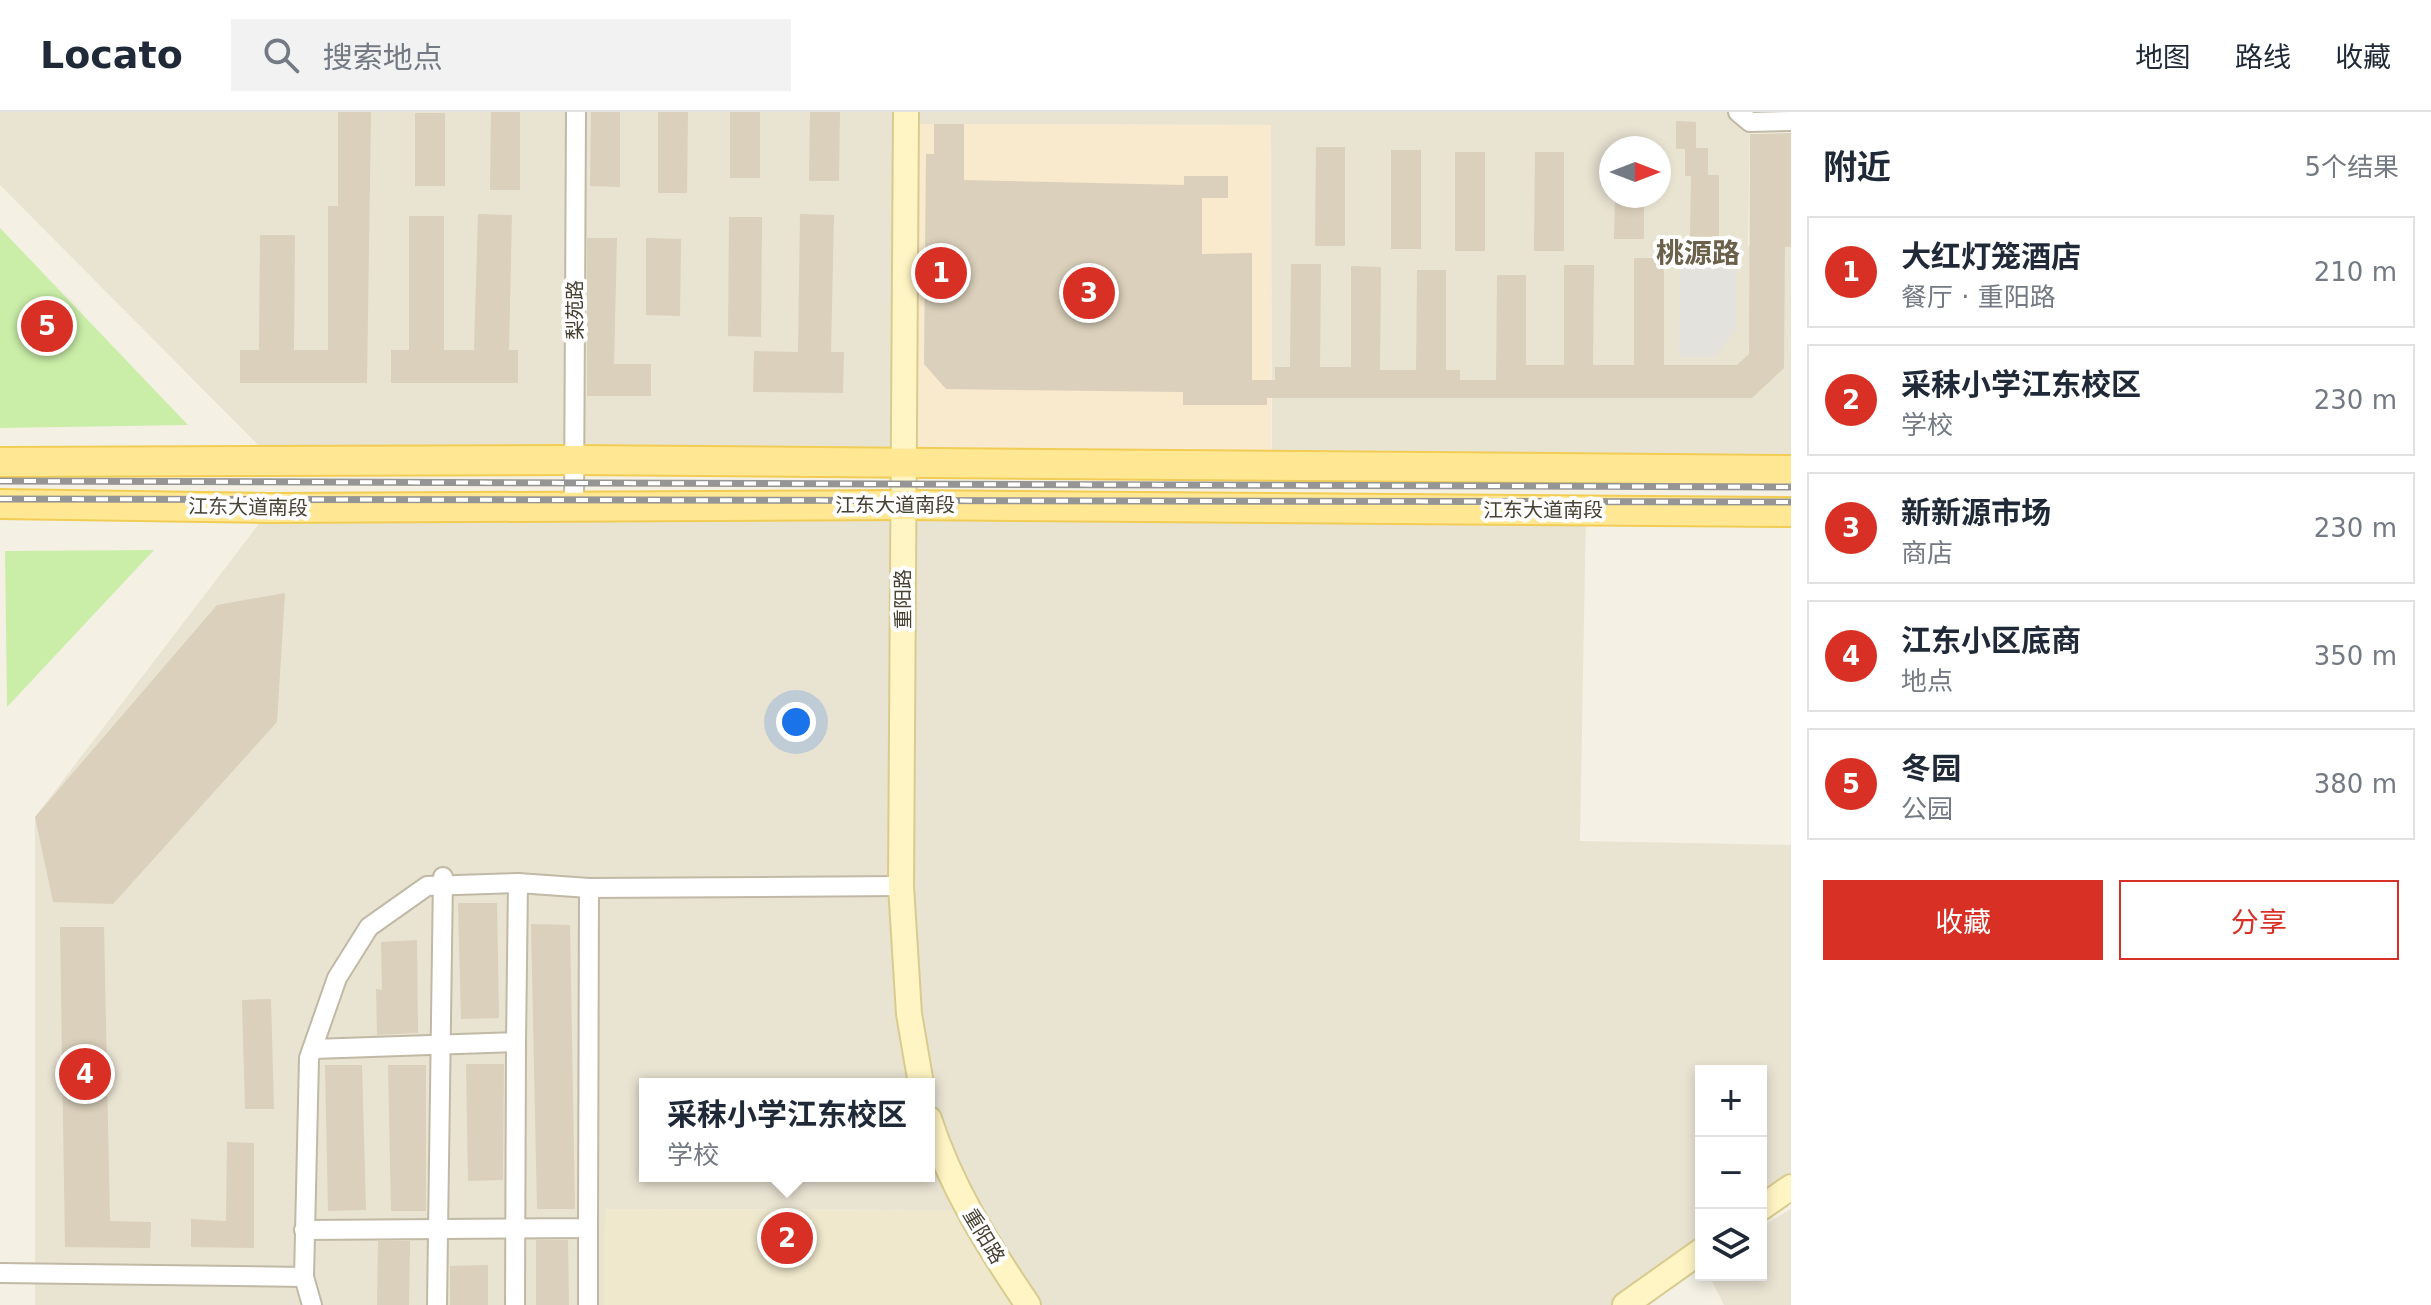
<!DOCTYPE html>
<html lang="zh">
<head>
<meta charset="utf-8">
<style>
	:root { --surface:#fff; --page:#f2f2f3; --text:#1f2937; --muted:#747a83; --line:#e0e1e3; --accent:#d93025 }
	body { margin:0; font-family:"DejaVu Sans","Noto Sans SC",sans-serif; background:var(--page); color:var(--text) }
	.controls { position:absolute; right:24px; bottom:24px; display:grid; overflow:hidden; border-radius:0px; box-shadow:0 4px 12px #0003 }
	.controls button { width:72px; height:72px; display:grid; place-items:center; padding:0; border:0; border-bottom:2px solid var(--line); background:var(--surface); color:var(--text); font:40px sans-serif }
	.compass { position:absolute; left:1599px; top:24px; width:72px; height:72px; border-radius:50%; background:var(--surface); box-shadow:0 4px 12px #0003; rotate:90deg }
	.you { position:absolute; left:796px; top:610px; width:28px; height:28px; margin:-20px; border:6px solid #fff; border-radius:50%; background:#1a73e8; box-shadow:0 0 0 12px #1a73e833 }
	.badge { display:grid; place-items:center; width:52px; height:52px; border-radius:50%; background:var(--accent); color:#fff; font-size:26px; font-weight:700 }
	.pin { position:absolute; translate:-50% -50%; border:4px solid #fff; box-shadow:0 2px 8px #0006 }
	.popup { position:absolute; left:639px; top:966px; width:296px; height:104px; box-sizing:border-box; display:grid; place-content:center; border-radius:0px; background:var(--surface); filter:drop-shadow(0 2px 6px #0005); font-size:26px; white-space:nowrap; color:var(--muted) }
	.popup b { font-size:30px; color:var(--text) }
	.popup::after { content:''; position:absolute; left:50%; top:100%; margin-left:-16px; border:16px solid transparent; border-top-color:var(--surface) }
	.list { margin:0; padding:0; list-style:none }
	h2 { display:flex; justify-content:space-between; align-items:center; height:104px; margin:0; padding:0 32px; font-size:34px }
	h2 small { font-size:26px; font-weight:400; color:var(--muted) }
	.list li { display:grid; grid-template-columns:52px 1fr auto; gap:24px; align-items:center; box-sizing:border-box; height:112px; margin:0 16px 16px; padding:0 16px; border:2px solid var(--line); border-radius:0px }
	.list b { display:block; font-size:30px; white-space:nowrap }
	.list p { margin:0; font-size:26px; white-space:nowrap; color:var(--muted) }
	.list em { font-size:26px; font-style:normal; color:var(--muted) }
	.actions { display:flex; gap:16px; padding:24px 32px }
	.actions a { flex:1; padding:18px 0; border:2px solid var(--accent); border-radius:0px; text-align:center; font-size:28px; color:var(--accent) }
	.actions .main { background:var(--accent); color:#fff }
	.icon { flex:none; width:44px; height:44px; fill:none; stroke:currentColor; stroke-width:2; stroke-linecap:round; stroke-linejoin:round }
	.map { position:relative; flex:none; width:1791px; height:1193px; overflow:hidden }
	header { display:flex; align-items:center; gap:48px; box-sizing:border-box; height:112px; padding:0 40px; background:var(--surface); border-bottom:2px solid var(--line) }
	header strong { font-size:38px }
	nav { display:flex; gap:44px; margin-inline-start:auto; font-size:28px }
	.search { width:560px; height:72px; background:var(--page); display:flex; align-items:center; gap:20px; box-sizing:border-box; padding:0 28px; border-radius:0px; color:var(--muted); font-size:30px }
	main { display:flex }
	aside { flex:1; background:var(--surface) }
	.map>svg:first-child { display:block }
	.residential { fill:#e9e3d2; fill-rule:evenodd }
	.commercial { fill:#f9e9cd }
	.education { fill:#efe8cc }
	.green { fill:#caeea8 }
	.parking { fill:#e4e2dd }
	.building { fill:#dad0bb }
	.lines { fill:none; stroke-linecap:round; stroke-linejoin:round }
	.street-casing { stroke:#c1b9a6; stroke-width:22 }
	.secondary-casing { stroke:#d9cb8e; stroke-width:28 }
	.primary-casing { stroke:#f1cd55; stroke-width:32 }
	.street { stroke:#fff; stroke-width:18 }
	.secondary { stroke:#fff5c4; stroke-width:24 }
	.primary { stroke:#ffe793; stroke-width:28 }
	.rail-casing { stroke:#959595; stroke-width:7 }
	.rail { stroke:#fff; stroke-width:4; stroke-dasharray:12; stroke-linecap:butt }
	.labels { text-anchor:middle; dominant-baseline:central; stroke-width:8; stroke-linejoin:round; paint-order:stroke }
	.street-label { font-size:20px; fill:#474133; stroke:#fff }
	.district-label { font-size:28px; font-weight:bold; fill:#6b6049; stroke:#fff }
</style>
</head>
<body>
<header>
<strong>Locato</strong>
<div class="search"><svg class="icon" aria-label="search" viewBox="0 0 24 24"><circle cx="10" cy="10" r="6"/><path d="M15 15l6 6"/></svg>搜索地点</div>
<nav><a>地图</a><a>路线</a><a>收藏</a></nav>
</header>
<main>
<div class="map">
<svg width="1791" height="1193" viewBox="0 0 1791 1193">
	<rect width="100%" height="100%" fill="#f4f1e4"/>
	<g class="residential">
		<polygon points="0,0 907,0 905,345 276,351 0,73"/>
		<path d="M909 0H1791V9L1750 10 1748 134 1791 135V358L1272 354 1271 13 909 12ZM1611 36H1659V84H1611Z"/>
		<path d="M271 396 1586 398 1580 729 1791 733V1075L1761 1096V959H1701V1139L1632 1193H1029L981 1098 605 1097 604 1193H35V705ZM645 972H929V1064H645Z"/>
		<polygon points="1791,1097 1791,1193 1724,1193 1709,1163 1761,1163 1761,1115"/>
	</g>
	<polygon class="commercial" points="909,12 1271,13 1271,354 905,350"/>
	<polygon class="education" points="605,1097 954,1098 1012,1193 604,1193"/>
	<g class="green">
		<polygon points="0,116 188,313 0,316"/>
		<polygon points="154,438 7,595 5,439"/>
	</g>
	<polygon class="parking" points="1680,148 1736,148 1736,218 1714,245 1679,245"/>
	<g class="building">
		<polygon points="338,0 371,0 367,271 240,271 240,238 259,238 260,123 295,123 294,238 328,238 328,94 338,94"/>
		<polygon points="491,0 520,0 520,78 490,78"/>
		<polygon points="591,0 620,0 620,75 590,74"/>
		<polygon points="658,0 688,0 687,81 658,81"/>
		<rect x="730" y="0" width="30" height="66"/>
		<polygon points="810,0 840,0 839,69 809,69"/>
		<rect x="415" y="1" width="30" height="73"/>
		<polygon points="1676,9 1696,10 1696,36 1708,36 1708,63 1719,63 1719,125 1690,124 1691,64 1685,64 1685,37 1676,37"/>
		<polygon points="934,12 964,12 964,68 1184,73 1184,64 1228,64 1228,86 1202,86 1202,142 1252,141 1252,268 1275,268 1275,255 1290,255 1291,152 1321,152 1320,255 1351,255 1351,154 1381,155 1380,258 1416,258 1417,158 1446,158 1446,258 1460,258 1460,268 1496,268 1497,163 1526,163 1526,253 1564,253 1564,153 1594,153 1593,253 1634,253 1634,146 1664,146 1664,253 1737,253 1749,242 1750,22 1791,21 1791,135 1785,135 1784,256 1752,286 1267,286 1267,293 1183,293 1183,280 946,277 924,252 926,42 934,42"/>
		<polygon points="1316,35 1345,35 1345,134 1315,134"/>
		<rect x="1391" y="38" width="30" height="99"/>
		<rect x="1455" y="40" width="30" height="99"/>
		<polygon points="1535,40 1564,40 1564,139 1534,139"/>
		<polygon points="1615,84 1644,84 1644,127 1614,127"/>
		<polygon points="478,102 512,103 509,238 518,238 518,271 391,271 391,238 409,238 409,104 444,104 444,238 474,238"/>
		<polygon points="800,102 834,103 831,240 844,240 843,281 753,280 754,239 798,240"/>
		<polygon points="729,105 762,105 761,225 728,224"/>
		<polygon points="587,126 617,126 614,252 651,252 651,284 587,284"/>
		<polygon points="646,126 681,127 680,204 646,203"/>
		<polygon points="285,481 277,610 113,792 53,790 35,705 217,493"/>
		<polygon points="458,791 497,791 499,906 461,907"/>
		<polygon points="531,812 570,813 575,1097 537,1097"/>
		<polygon points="60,815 104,815 110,1109 151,1110 150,1136 65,1135"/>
		<polygon points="417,828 418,921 377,923 376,877 382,878 381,830"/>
		<polygon points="271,887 274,997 245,997 242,888"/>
		<polygon points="466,952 504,952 503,1068 468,1069"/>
		<polygon points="325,953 362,953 366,1098 328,1099"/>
		<polygon points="388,953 426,953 426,1099 391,1099"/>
		<polygon points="227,1030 254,1031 254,1136 191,1135 191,1107 226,1109"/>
		<polygon points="536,1128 568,1128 569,1193 536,1193"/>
		<polygon points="378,1129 410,1129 409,1193 377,1193"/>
		<polygon points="488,1153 488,1193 450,1193 450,1154"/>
	</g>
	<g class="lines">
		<defs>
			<g id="street">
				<polyline points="1738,0 1750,10 1791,9"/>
				<polyline points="574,395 576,0"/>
				<polyline points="313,937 516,930 518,771"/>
				<polyline points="304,1118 588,1116 589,776"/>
				<polyline points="0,1161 304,1165"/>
				<polyline points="312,1193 304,1165 309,946 337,866 369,815 427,774 518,771 589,776 901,774"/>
				<polyline points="437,1193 443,765"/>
				<polyline points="515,1193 516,930"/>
				<polyline points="588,1193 588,1116"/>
			</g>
			<g id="secondary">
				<polyline points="906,0 901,774 909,902 921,972"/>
				<path d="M929 1007C951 1075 988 1134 1028 1193"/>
				<polyline points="1761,1096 1791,1075"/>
				<polyline points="1625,1193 1701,1139"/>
			</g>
			<g id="primary">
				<polyline points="0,350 573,348 1791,358"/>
				<polyline points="0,392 271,396 904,393 1791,400"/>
			</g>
		</defs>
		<use href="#street" class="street-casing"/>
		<use href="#secondary" class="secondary-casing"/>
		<use href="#primary" class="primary-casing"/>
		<use href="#street" class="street"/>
		<use href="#secondary" class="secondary"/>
		<use href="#primary" class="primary"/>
		<defs>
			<g id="rail">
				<polyline points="0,369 1791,375"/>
				<polyline points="0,387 1791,390"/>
			</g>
		</defs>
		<use href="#rail" class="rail-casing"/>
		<use href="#rail" class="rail"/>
	</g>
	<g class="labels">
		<g class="street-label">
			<text transform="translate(575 198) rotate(-90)">梨苑路</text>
			<text x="895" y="393">江东大道南段</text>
			<text transform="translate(248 395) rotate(1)">江东大道南段</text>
			<text x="1543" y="398">江东大道南段</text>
			<text transform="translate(903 487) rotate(-90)">重阳路</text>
			<text transform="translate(984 1124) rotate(59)">重阳路</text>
		</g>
		<g class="district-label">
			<text x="1698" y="141">桃源路</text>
		</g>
	</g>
</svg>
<div class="controls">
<button>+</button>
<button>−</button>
<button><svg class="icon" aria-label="layers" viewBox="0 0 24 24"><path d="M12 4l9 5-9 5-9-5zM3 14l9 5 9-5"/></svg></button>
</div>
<svg class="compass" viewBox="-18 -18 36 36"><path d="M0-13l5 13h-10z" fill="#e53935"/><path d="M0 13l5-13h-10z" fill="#747a83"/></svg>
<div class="you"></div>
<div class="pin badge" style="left:941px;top:161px">1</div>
<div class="pin badge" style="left:787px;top:1126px">2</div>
<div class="popup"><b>采秣小学江东校区</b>学校</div>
<div class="pin badge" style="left:1089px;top:181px">3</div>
<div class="pin badge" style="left:85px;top:962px">4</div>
<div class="pin badge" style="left:47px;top:214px">5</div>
</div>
<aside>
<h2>附近<small>5个结果</small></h2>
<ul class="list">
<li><span class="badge">1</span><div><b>大红灯笼酒店</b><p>餐厅 · 重阳路</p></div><em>210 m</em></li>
<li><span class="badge">2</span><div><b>采秣小学江东校区</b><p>学校</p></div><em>230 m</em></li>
<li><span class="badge">3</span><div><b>新新源市场</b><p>商店</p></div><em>230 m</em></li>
<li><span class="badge">4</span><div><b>江东小区底商</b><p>地点</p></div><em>350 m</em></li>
<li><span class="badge">5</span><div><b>冬园</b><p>公园</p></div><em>380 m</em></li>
</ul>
<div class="actions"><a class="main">收藏</a><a>分享</a></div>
</aside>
</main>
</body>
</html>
